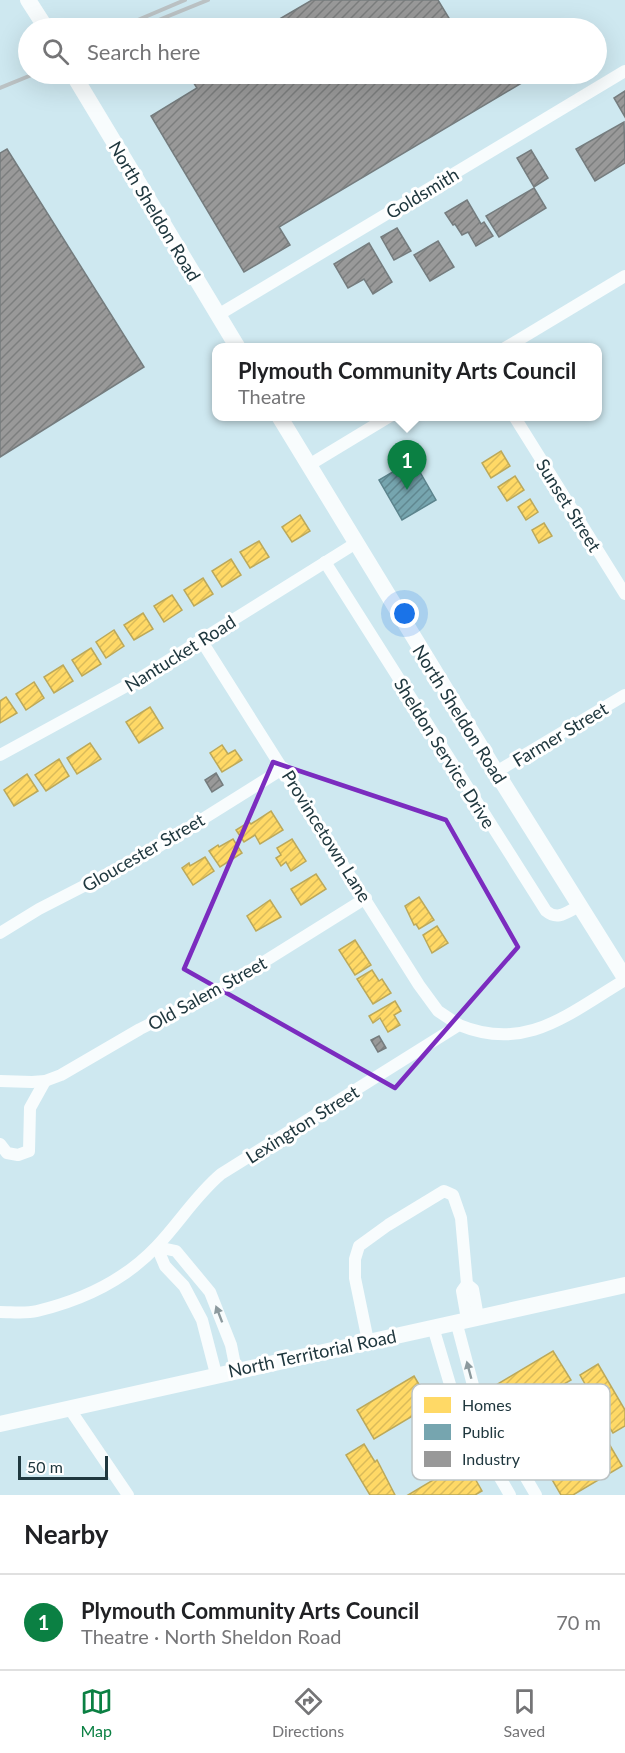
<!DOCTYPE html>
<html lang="en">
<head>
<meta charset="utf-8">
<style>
	:root { --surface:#fff; --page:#f6f6f6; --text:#202124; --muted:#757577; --line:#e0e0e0; --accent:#0b8043 }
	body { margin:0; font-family:Lato,sans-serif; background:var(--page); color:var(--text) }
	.scale { position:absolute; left:18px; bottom:15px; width:90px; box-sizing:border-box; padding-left:6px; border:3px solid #20383f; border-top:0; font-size:16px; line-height:21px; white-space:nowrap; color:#20383f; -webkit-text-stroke:4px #fff; paint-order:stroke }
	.you { position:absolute; left:405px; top:614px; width:21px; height:21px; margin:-15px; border:4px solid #fff; border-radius:50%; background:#1a73e8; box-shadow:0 0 0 9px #1a73e833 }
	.badge { display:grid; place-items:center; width:39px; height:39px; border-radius:50%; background:var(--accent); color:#fff; font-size:20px; font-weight:700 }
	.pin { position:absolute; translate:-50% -50px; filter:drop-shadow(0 2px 3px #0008) }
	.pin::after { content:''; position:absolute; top:32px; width:21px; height:18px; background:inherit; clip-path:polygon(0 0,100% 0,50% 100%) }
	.popup { position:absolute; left:212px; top:343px; width:390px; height:78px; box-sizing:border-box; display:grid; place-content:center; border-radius:12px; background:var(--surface); filter:drop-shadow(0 2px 4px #0005); font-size:20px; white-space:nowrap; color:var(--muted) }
	.popup b { font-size:22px; color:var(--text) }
	.popup::after { content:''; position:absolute; left:50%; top:100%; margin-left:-12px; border:12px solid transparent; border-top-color:var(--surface) }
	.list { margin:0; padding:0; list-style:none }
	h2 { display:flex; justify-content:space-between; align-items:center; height:78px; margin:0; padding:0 24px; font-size:26px }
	h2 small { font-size:20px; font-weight:400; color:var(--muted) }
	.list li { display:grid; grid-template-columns:39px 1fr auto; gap:18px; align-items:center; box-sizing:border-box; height:96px; padding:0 24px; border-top:2px solid var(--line) }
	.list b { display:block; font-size:22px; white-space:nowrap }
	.list p { margin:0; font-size:20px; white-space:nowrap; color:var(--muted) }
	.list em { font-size:20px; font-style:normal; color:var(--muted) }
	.icon { flex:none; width:33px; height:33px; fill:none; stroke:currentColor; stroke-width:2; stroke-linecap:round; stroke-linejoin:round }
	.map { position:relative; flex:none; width:625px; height:1495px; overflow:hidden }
	.search { position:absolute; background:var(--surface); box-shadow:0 6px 24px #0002; left:18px; right:18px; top:18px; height:66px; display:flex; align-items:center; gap:15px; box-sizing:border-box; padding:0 21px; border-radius:33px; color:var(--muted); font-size:22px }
	.sheet { height:174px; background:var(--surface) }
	nav { display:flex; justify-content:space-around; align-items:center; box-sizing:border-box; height:84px; border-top:2px solid var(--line); background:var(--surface); font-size:16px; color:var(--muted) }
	nav a { display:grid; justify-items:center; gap:3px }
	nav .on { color:var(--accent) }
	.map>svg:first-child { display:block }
	.homes { fill:url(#homes-hatch); stroke:#bca95a; stroke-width:1.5 }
	.public { fill:url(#public-hatch); stroke:#5c848d; stroke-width:1.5 }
	.industry { fill:url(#industry-hatch); stroke:#757c7e; stroke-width:1.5 }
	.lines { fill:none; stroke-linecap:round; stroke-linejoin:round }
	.minor { stroke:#f8fcfd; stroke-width:12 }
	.secondary { stroke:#f8fcfd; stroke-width:16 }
	.rail { stroke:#bbc2c4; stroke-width:4 }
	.oneway { fill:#8c9a9e }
	.marked { fill:none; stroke:#7b2cbf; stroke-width:4.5; stroke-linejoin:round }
	.labels { text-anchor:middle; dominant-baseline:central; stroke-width:6; stroke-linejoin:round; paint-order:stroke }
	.street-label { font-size:18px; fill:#20383f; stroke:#fff }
	.key { fill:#fff; stroke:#bcc3c5; stroke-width:1.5 }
	.key-label { font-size:16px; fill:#20383f }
</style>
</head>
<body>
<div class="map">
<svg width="625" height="1495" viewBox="0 0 625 1495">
	<defs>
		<pattern id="homes-hatch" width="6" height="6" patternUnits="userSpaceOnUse" patternTransform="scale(1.5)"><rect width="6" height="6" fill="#ffd966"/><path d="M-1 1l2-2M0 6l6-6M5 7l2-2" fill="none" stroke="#dabb5a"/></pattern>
		<pattern id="public-hatch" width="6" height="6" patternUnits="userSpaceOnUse" patternTransform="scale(1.5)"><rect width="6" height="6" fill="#76a5af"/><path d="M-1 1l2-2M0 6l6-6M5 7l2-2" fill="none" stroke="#608790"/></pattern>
		<pattern id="industry-hatch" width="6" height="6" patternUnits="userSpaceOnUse" patternTransform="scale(1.5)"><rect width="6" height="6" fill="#999"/><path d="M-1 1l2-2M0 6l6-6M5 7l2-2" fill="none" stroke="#7c7e7e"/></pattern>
	</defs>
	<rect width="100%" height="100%" fill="#cee8f0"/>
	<g class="homes">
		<polygon points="501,451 510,466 491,478 482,463"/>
		<polygon points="515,476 524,490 507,501 498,487"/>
		<polygon points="530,499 538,512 526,520 518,507"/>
		<polygon points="300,515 310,531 292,542 282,527"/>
		<polygon points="544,523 552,536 539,543 532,530"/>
		<polygon points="259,541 269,557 250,568 240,552"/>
		<polygon points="231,559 241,575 222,587 212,571"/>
		<polygon points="203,578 213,594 194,606 184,590"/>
		<polygon points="172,595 182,610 164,622 154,606"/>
		<polygon points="143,613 153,629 134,640 124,625"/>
		<polygon points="114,630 124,646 106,658 96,642"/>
		<polygon points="91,648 101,664 82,676 72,660"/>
		<polygon points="63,665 73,681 54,693 44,677"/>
		<polygon points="34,682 44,698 26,710 16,694"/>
		<polygon points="6,697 17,713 0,723 0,701"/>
		<polygon points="150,707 163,728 139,743 126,722"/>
		<polygon points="90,743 101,759 77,774 67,758"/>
		<polygon points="222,745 228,754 235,750 242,760 222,772 210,753"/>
		<polygon points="59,759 69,776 46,791 35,775"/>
		<polygon points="27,774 38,791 14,806 4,790"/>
		<polygon points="271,811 283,830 260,844 255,835 244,842 236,830 249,822 251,824"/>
		<polygon points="233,839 242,853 220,867 209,851 218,845 219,847"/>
		<polygon points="292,839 306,861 291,871 286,862 281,866 276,858 281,855 277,848"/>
		<polygon points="205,857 214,871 193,885 182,868 189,863 190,866"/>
		<polygon points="316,874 326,889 301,905 291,889"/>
		<polygon points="419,897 434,920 419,929 416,924 414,925 405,906"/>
		<polygon points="270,900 281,917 256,931 247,916"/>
		<polygon points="437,926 448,943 432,953 423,935"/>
		<polygon points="355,940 371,965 355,975 339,950"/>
		<polygon points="372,970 379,981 382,979 391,993 373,1004 357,979"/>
		<polygon points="395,1001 401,1011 394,1015 400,1025 388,1032 380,1018 373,1023 369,1016"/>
		<polygon points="553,1351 571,1380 513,1414 496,1385"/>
		<polygon points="598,1364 625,1410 625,1426 613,1433 588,1394 590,1393 580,1375"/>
		<polygon points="414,1376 431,1405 374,1439 357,1410"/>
		<polygon points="605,1437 622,1466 573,1495 561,1495 547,1471"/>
		<polygon points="364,1444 375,1462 377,1460 395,1495 370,1495 346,1455"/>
		<polygon points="465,1461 482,1491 475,1495 408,1495"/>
	</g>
	<polygon class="public" points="413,460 436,500 402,520 379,480"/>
	<g class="industry">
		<polygon points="312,0 438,0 455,28 264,28"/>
		<polygon points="188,74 520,74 525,81 279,227 290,245 244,272 151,116 197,88"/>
		<polygon points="625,91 625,117 614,98"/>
		<polygon points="624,122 625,163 595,181 576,149"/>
		<polygon points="7,149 144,367 0,457 0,153"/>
		<polygon points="531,150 548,178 534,187 517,158"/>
		<polygon points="534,188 546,208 499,237 486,216"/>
		<polygon points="467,200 481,224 484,222 493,236 476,246 468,232 462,235 455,224 453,225 445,213"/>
		<polygon points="397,228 411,251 394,260 381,237"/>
		<polygon points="438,241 454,267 430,281 414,255"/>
		<polygon points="369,243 392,282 373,294 364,279 348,288 334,264"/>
		<polygon points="216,773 223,785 212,792 205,780"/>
		<polygon points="379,1036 386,1048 378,1052 371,1040"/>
	</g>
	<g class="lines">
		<g class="minor">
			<polyline points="218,315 625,71"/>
			<polyline points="505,348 625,276"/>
			<polyline points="514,416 625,594"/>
			<polyline points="309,465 390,416"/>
			<path d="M325 562 546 911C558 921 567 912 579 906"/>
			<polyline points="201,640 419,985 438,1011 459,1025"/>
			<polyline points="0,755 132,683 356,543"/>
			<polyline points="496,772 625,695"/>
			<polyline points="0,933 39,909 150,852 284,768"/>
			<polyline points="0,1081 32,1082 45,1081 61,1075 140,1029 222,988 366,898"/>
			<polyline points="0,1144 7,1153 18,1155 29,1151 30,1108 45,1081"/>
			<polyline points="157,1247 176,1251 210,1292 231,1345 236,1370"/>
			<polyline points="157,1247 165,1266 184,1286 202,1320 216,1374"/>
			<path d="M0 1312C12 1312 25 1314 37 1311 83 1300 124 1281 157 1246 179 1223 196 1195 221 1174L459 1025C527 1053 569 1013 625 980"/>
			<polyline points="467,1319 462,1291 467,1284"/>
			<polyline points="456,1321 474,1389 536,1495"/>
			<polyline points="433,1327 454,1398 510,1495"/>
			<polyline points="368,1341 355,1278 355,1259 359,1246 388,1225 444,1191 453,1195 461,1218 467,1284 473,1289 478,1317"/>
			<polyline points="69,1408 128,1495"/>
		</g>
		<g class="secondary">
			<polyline points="28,0 46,28"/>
			<polyline points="73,74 238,348"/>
			<polyline points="279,416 496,772 625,978"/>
			<polyline points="0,1424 625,1285"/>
		</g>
		<g class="rail">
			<polyline points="119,28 185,0"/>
			<polyline points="139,28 208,0"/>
			<polyline points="0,88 34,74"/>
		</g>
	</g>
	<defs><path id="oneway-solid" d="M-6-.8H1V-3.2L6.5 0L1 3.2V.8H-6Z" transform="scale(1.5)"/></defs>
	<g class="oneway">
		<use href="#oneway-solid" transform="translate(219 1314) rotate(-111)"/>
		<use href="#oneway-solid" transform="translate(469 1370) rotate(-105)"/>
	</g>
	<path class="marked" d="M273 762 446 820 518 947 395 1088 184 969Z"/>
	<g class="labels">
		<g class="street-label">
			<text transform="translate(422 193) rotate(-31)">Goldsmith</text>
			<text transform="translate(155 211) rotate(59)">North Sheldon Road</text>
			<text transform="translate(569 505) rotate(58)">Sunset Street</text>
			<text transform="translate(180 653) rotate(-32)">Nantucket Road</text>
			<text transform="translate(460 714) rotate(58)">North Sheldon Road</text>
			<text transform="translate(560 734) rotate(-31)">Farmer Street</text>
			<text transform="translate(445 753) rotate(58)">Sheldon Service Drive</text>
			<text transform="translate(327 836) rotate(58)">Provincetown Lane</text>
			<text transform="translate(143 852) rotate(-30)">Gloucester Street</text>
			<text transform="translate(207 993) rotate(-29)">Old Salem Street</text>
			<text transform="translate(302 1124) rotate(-32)">Lexington Street</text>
			<text transform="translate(312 1353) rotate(-12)">North Territorial Road</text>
		</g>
	</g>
	<rect x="412" y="1384" width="198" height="96" rx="9" class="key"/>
	<rect x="424" y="1397" width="27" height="16" fill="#ffd966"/>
	<rect x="424" y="1424" width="27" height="16" fill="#76a5af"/>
	<rect x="424" y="1451" width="27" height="16" fill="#999"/>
	<g class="key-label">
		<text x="462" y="1411">Homes</text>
		<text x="462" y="1438">Public</text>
		<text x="462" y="1465">Industry</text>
	</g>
</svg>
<div class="scale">50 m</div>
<div class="you"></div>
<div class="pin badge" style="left:407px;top:490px">1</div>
<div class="popup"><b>Plymouth Community Arts Council</b>Theatre</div>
<div class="search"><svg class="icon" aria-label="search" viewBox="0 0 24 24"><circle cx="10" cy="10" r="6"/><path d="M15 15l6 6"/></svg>Search here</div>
</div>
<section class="sheet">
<h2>Nearby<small></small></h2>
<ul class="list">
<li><span class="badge">1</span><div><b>Plymouth Community Arts Council</b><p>Theatre · North Sheldon Road</p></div><em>70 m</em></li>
</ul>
</section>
<nav>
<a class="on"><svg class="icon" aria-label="map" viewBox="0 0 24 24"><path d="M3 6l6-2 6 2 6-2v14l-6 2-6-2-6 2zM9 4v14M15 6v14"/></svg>Map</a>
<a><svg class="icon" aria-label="directions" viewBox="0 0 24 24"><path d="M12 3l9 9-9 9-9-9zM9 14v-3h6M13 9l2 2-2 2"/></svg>Directions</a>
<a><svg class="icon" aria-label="saved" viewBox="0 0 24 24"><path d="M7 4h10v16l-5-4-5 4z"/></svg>Saved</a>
</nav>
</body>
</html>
